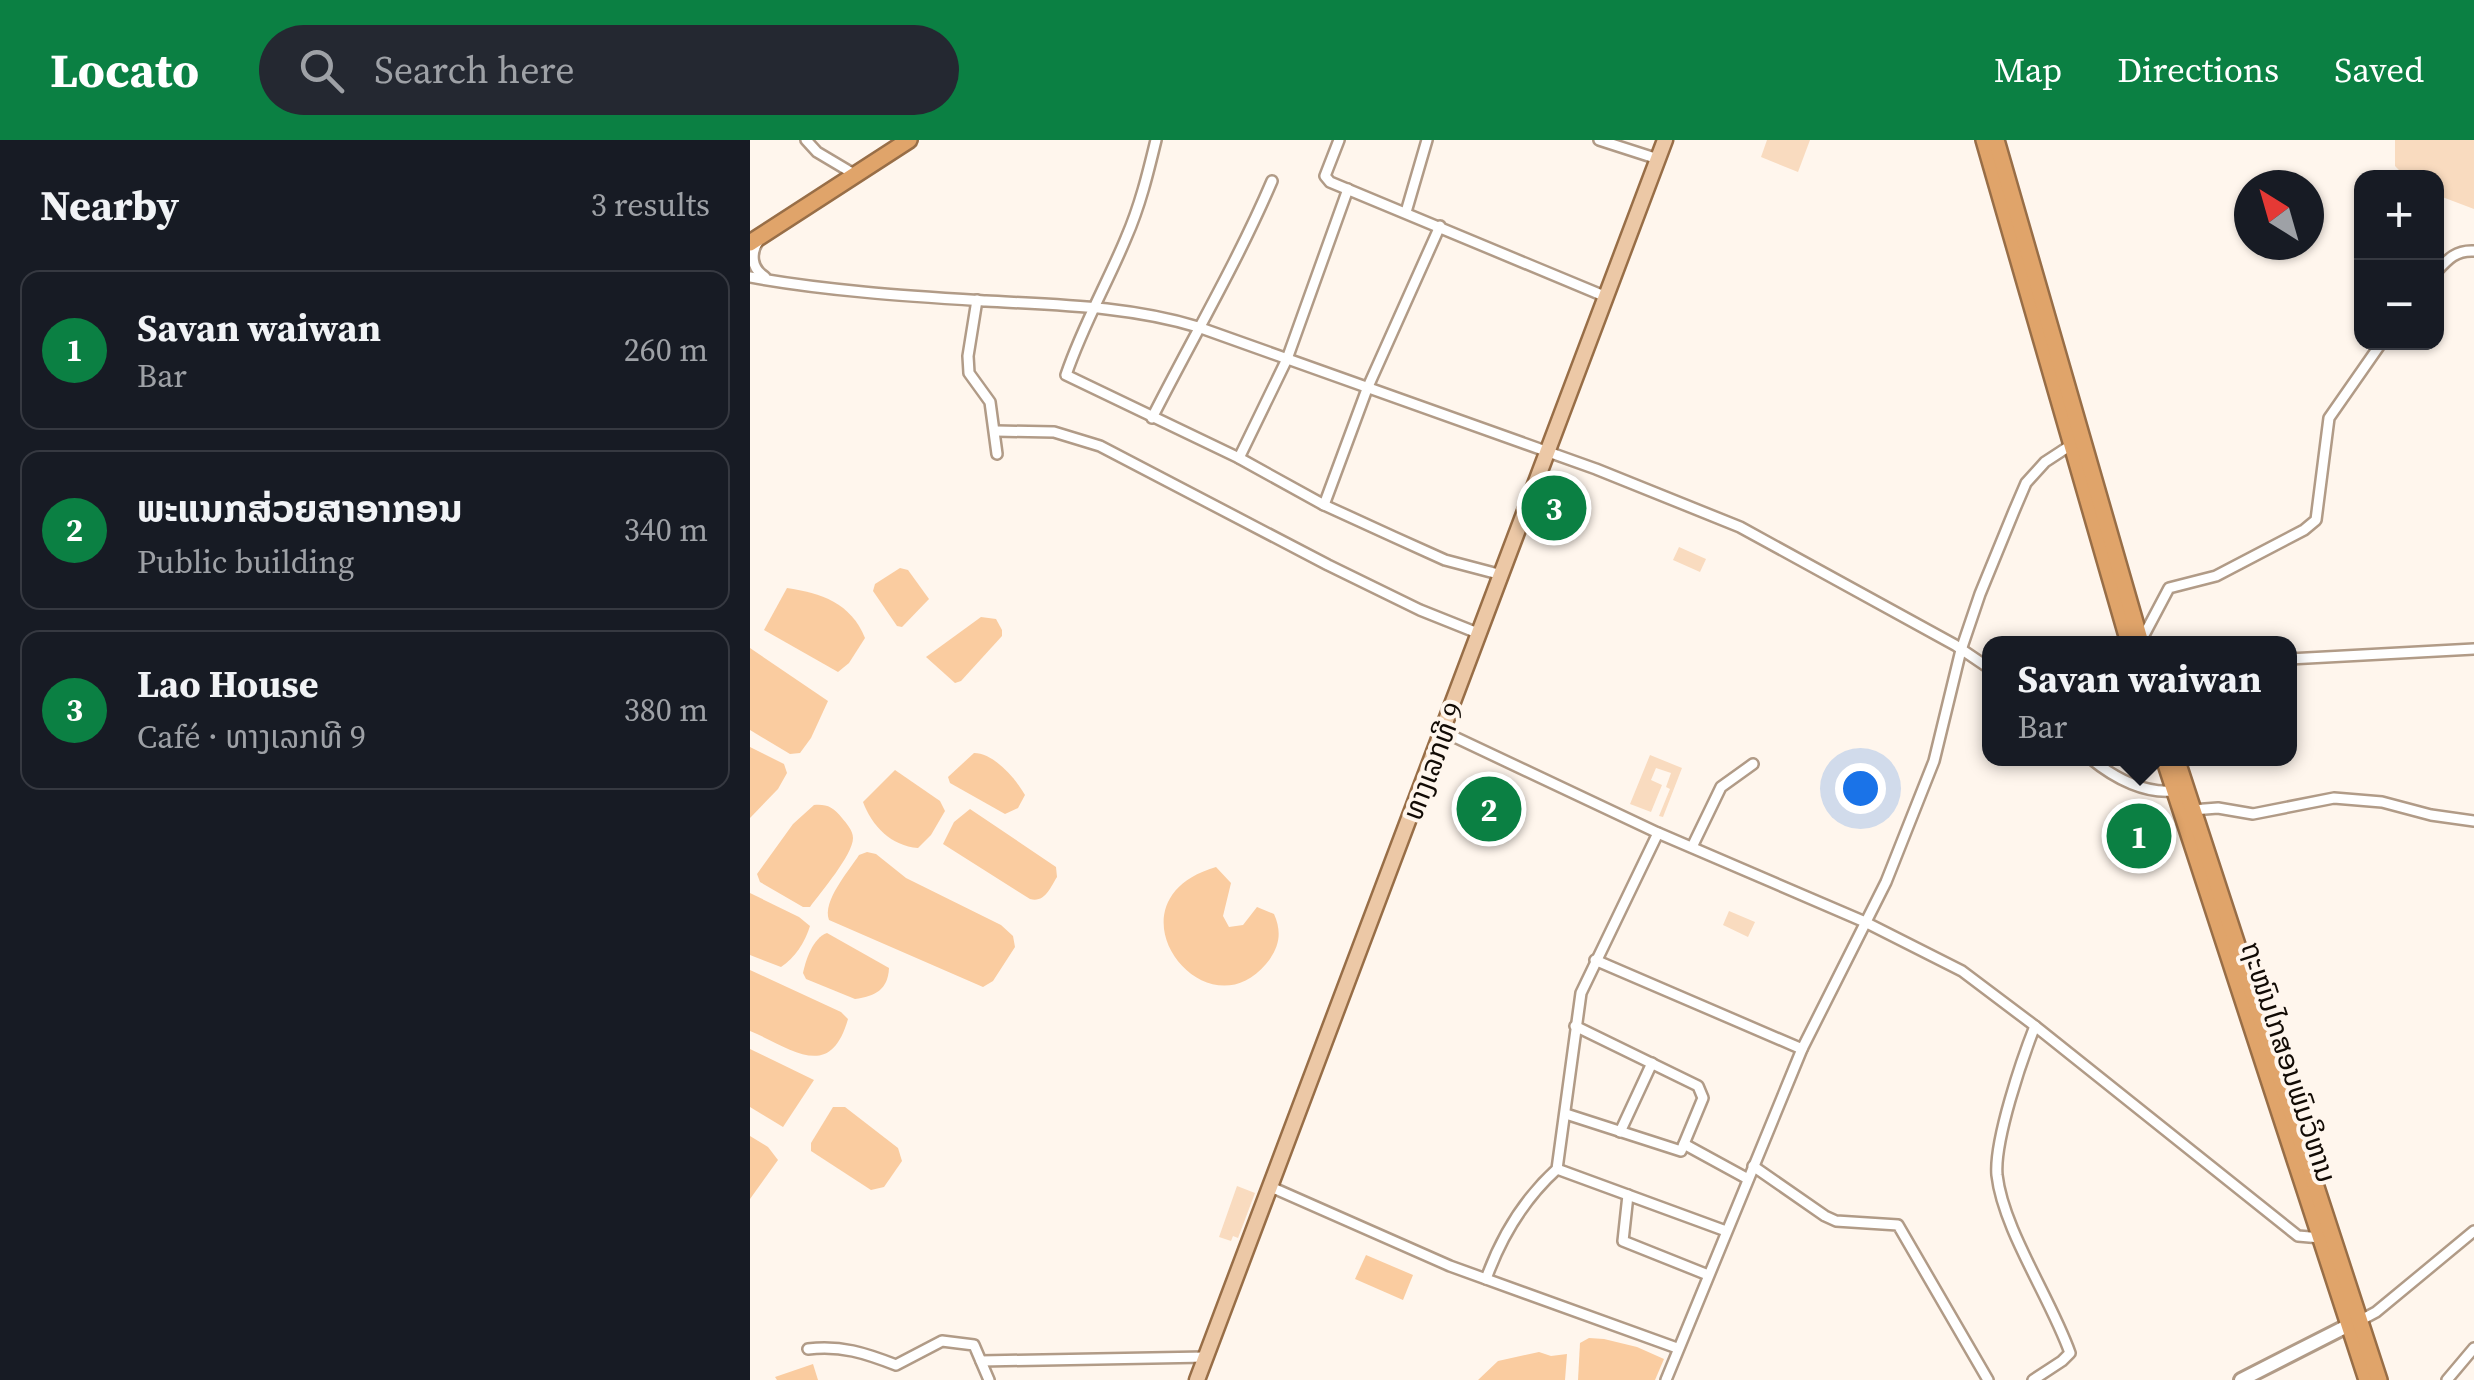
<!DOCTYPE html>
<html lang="en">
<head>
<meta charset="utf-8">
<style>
	:root { --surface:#171b24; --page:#242831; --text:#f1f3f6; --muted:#9ea1a6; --line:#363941; --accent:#0b8043 }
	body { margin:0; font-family:"Source Serif 4","Noto Sans Lao",serif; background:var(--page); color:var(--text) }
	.controls { position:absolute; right:30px; top:30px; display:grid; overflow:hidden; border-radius:20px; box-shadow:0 2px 8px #0004 }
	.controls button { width:90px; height:90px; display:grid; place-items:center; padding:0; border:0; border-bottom:2px solid var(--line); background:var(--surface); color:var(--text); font:50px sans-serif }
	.compass { position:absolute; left:1484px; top:30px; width:90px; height:90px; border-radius:50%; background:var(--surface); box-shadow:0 2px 8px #0004; rotate:323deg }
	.you { position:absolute; left:1110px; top:648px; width:35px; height:35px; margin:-25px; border:8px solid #fff; border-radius:50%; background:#1a73e8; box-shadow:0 0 0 15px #1a73e833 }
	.badge { display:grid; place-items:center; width:65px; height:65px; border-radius:50%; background:var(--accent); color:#fff; font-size:32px; font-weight:700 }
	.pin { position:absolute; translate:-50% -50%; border:5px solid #fff; box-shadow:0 2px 10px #0006 }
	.popup { position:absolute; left:1232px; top:496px; width:315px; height:130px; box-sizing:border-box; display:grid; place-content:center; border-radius:20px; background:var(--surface); filter:drop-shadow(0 2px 8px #0005); font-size:32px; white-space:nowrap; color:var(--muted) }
	.popup b { font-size:38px; color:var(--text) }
	.popup::after { content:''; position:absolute; left:50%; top:100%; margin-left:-20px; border:20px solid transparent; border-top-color:var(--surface) }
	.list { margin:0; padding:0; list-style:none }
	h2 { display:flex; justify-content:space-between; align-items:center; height:130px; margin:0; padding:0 40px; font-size:42px }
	h2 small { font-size:32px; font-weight:400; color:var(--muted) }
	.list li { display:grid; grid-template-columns:65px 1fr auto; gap:30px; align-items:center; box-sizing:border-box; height:160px; margin:0 20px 20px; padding:0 20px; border:2px solid var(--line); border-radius:20px }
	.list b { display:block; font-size:38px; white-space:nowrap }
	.list p { margin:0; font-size:32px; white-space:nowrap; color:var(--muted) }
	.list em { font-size:32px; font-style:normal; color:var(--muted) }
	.icon { flex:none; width:55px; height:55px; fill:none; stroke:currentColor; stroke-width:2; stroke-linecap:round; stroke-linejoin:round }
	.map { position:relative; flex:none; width:1724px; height:1240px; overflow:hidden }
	header { display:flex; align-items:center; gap:60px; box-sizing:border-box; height:140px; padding:0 50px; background:var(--accent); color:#fff }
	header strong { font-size:48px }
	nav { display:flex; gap:55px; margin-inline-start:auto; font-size:35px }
	.search { width:700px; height:90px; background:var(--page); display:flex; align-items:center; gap:25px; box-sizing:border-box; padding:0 35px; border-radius:55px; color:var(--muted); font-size:38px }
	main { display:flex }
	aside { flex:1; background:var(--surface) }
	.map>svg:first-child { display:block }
	.green { fill:#f9dbbf }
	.water { fill:#facca0 }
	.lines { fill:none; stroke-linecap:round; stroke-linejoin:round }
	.street-casing { stroke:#b19b87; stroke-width:14 }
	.secondary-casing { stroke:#b19b87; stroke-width:18 }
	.primary-casing { stroke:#986e47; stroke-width:19 }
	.highway-casing { stroke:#986e47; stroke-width:20 }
	.street { stroke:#fff; stroke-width:9 }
	.secondary { stroke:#fff; stroke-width:12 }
	.primary { stroke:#ecc8a6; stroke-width:14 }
	.highway { stroke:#e0a46a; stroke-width:15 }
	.labels { text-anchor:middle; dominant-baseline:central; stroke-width:8; stroke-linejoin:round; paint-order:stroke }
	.street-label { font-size:28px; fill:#120b05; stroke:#fff6ed }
</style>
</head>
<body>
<header>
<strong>Locato</strong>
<div class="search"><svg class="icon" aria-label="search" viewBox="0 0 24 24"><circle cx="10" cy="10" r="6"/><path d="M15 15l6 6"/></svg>Search here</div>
<nav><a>Map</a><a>Directions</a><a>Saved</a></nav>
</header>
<main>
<aside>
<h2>Nearby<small>3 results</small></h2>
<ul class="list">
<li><span class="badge">1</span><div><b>Savan waiwan</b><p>Bar</p></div><em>260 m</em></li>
<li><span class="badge">2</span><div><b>ພະແນກສ່ວຍສາອາກອນ</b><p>Public building</p></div><em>340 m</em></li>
<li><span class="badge">3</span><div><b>Lao House</b><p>Café · ທາງເລກທີ 9</p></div><em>380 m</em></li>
</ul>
</aside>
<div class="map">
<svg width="1724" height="1240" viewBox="0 0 1724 1240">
	<rect width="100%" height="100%" fill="#fff6ed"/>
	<g class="green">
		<polygon points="1017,0 1060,0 1048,32 1011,17"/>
		<polygon points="1645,0 1724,0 1724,69 1687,55 1686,38 1656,37 1645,26"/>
		<polygon points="929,407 956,419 950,432 923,420"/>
		<polygon points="900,615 932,628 913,677 909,676 920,649 916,647 921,633 906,628 901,640 912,645 901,672 880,664"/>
		<polygon points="979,771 1005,782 998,797 973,785"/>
		<polygon points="487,1046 505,1053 488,1098 483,1096 481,1101 469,1097"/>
	</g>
	<g class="water">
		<polygon points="150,428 158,430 179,459 152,487 147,486 123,451 125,444"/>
		<path d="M37 448C71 453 101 463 115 498L99 523 88 532 14 490Z"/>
		<polygon points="231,477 246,479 252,490 252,496 211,541 205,543 176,517"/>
		<polygon points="0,508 78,561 61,598 50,613 40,614 0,590"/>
		<polygon points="0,607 34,624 37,633 28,649 0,678"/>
		<path d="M224 613C244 613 266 639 275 655L268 668 255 674 200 643 198 637Z"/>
		<path d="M145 630 190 661 195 671 181 695 168 708C141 706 122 686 113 662Z"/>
		<path d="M64 665C77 664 83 667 92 678 96 683 103 690 103 698 103 715 70 753 60 767H53L10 742 7 734 43 684Z"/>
		<path d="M220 669 306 727 307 737C300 748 295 763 280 759L193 704 204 682Z"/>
		<path d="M117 712 126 714 156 738 251 785 263 796 265 807 243 841 233 847 79 780C72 761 99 731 109 715Z"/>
		<path d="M466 727 481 743 473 776 479 787 493 785 507 767 524 774C532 792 530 807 516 824 454 898 350 761 466 727Z"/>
		<path d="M0 753 49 777 60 786C55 802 45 818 31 827L0 815Z"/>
		<path d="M77 793 139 828C138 850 125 856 105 859L56 839 53 833C56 819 63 798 77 793Z"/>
		<path d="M0 830 91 872 98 879C80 942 43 909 0 891Z"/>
		<polygon points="0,909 64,940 33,987 0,967"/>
		<polygon points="83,967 95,967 148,1008 152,1021 134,1047 121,1050 61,1011 61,1003"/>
		<polygon points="0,996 18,1007 28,1020 0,1059"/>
		<polygon points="616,1115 663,1135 653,1160 605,1139"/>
		<polygon points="854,1199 887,1207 914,1219 905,1240 828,1240 830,1203 839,1198"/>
		<polygon points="789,1212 801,1216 817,1214 815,1240 728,1240 748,1221"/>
		<polygon points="63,1224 68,1240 27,1240 25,1237"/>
	</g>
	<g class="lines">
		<defs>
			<g id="street">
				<polyline points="56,0 67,12 104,34"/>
				<path d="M406 0C398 33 390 66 376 98 357 144 332 187 316 235L489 318 574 365 644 397 695 420 752 435"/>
				<polyline points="589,0 575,36 580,42 854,156"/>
				<polyline points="849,0 908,19"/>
				<polyline points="656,72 677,0"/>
				<path d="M9 100C0 113 1 128 15 137"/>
				<path d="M1686 132C1698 119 1706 110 1724 111"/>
				<path d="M0 137C77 151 158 156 236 161 308 165 379 166 448 187L846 329 990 387 1205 505 1239 528"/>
				<polyline points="227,160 218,216 219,233 240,262 247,314"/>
				<path d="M402 278C442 199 487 123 522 41"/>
				<polyline points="246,291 304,292 350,306 578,425 670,470 730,494"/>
				<polyline points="489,318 537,219 598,49"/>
				<polyline points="574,365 617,249 690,86"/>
				<polyline points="1392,499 1419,448 1466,436 1554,390 1566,380 1579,278 1632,202"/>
				<polyline points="1539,519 1724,509"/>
				<polyline points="694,592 908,693 1115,782 1212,831 1285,886 1548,1096 1571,1098"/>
				<path d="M1340 618C1364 638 1397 656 1429 650"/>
				<polyline points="1442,670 1468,668 1503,674 1584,658 1632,662 1681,675 1724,681"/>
				<polyline points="942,707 971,647 1003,624"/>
				<polyline points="845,820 1052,909"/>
				<polyline points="816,974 931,1011 953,958 948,946 825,886"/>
				<polyline points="870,992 902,923"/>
				<polyline points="934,1004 998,1039"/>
				<polyline points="1003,1026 1075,1076 1086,1081 1148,1085 1238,1240"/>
				<polyline points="807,1029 976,1091"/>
				<polyline points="521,1047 700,1126 927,1208"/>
				<polyline points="878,1055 873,1101 958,1135"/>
				<path d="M736 1139C751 1097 774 1059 807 1029L831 853 908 693"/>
				<polyline points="1611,1180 1626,1172 1724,1091"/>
				<path d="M58 1209C91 1205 115 1213 146 1225L192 1201 224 1205 239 1240"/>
				<polyline points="231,1221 456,1217"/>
				<polyline points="916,1240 1052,909 1136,742 1184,621 1211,510 1230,454 1264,371 1276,343 1295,322 1321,305"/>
				<path d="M1283 1240 1312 1221 1320 1213C1301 1159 1253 1089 1247 1035 1244 1001 1272 919 1285 886"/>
				<polyline points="1697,1240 1724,1208"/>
			</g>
			<polyline id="secondary" points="1491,1240 1605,1182"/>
			<polyline id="primary" points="447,1240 915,0"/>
			<g id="highway">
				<polyline points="1234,0 1379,503"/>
				<polyline points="1246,0 1391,503"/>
				<polyline points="0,103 159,0"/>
				<polyline points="1414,618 1617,1240"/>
				<polyline points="1426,618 1629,1240"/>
			</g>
		</defs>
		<use href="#street" class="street-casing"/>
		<use href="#secondary" class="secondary-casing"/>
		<use href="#primary" class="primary-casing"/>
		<use href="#highway" class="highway-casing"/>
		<use href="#street" class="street"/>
		<use href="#secondary" class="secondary"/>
		<use href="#primary" class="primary"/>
		<use href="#highway" class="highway"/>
	</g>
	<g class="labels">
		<g class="street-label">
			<text transform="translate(683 621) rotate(-69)">ທາງເລກທີ 9</text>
			<text transform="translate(1539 922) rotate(72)">ຖະໜົນໄກສອນພົມວິຫານ</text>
		</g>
	</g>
</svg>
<div class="controls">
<button>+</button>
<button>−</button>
</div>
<svg class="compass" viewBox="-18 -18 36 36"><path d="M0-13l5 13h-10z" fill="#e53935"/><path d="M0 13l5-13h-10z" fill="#9ea1a6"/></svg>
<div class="you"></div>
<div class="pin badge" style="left:1389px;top:696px">1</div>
<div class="popup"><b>Savan waiwan</b>Bar</div>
<div class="pin badge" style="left:739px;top:669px">2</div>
<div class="pin badge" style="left:804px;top:368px">3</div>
</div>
</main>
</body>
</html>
